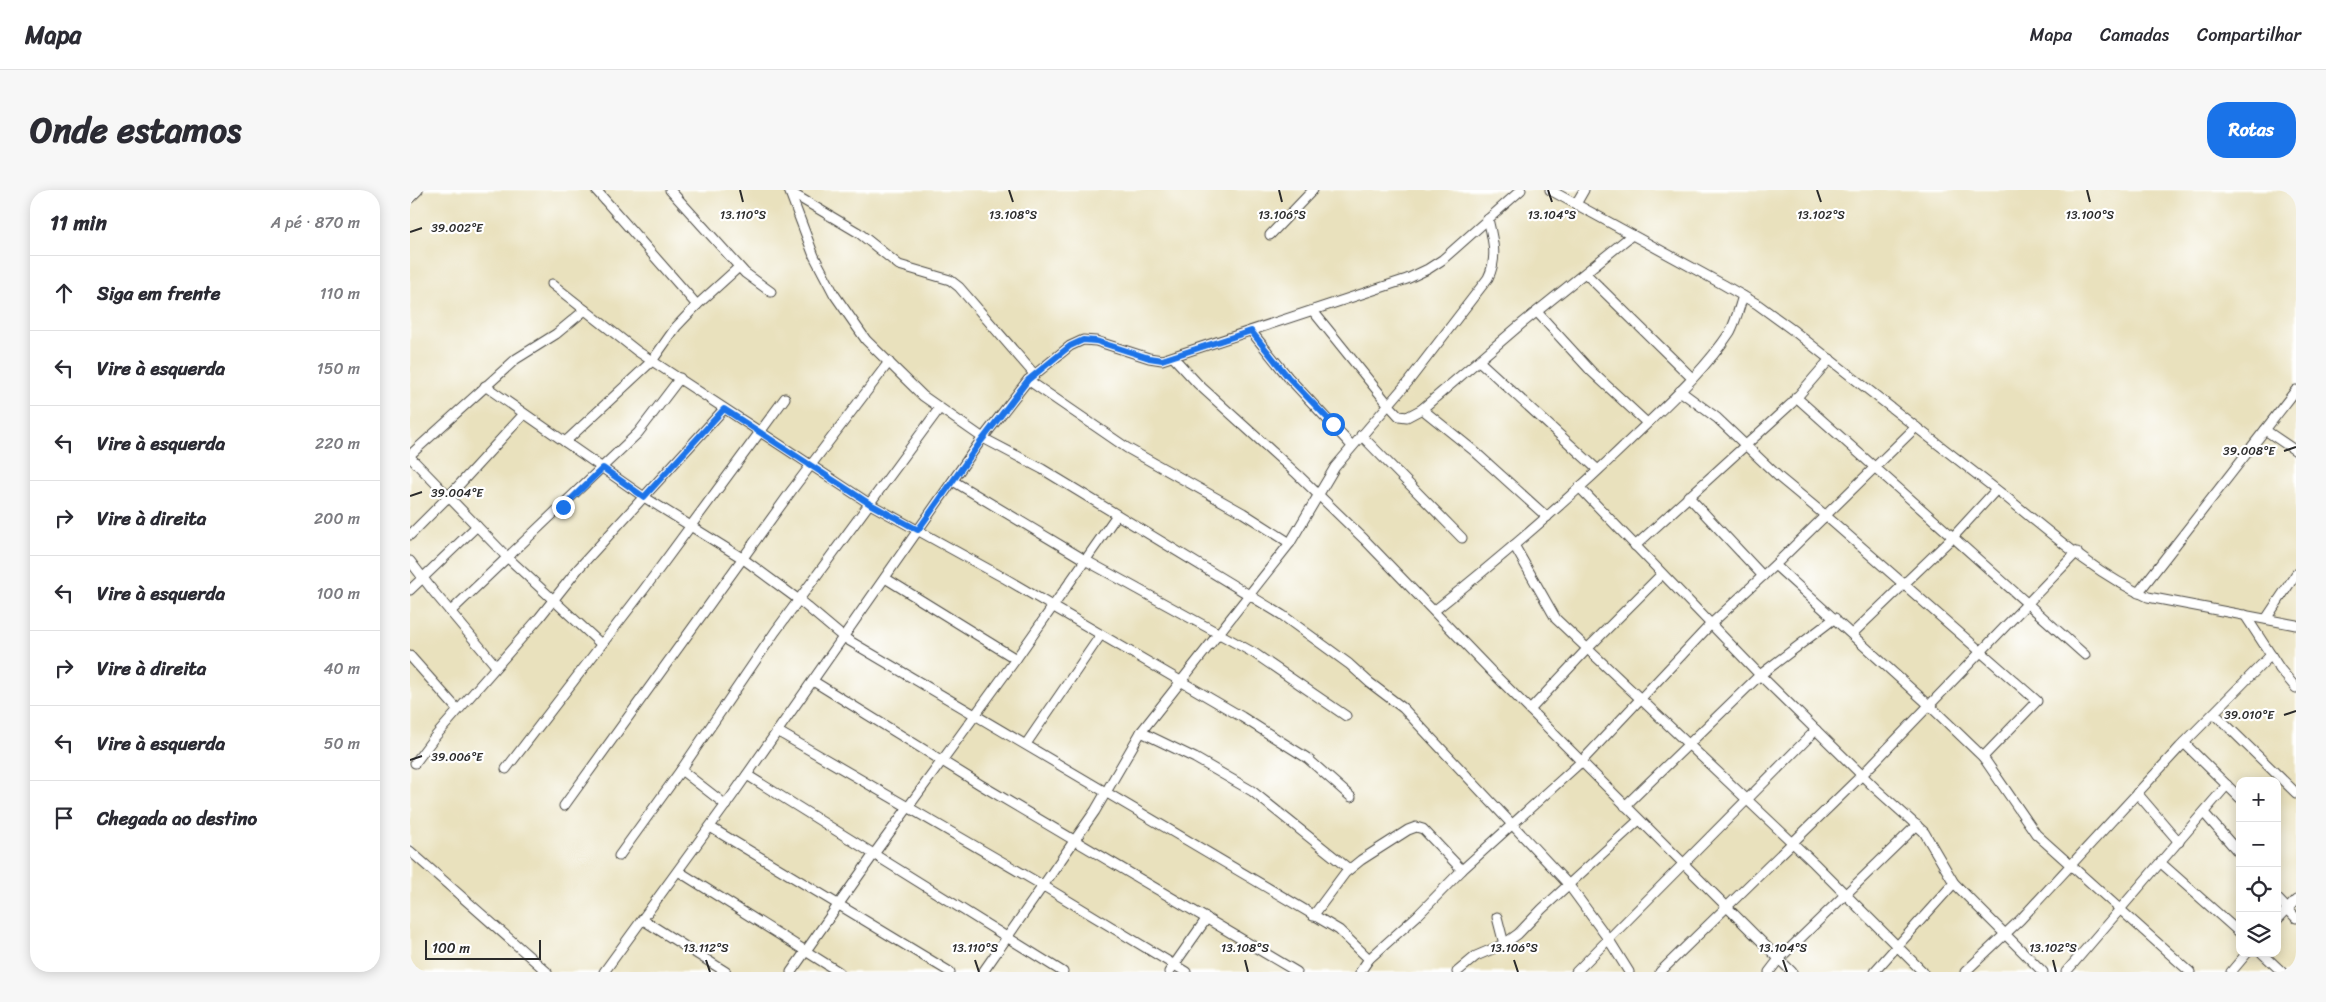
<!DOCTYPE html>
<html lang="pt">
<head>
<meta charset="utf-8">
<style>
	:root { --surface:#fff; --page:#f7f7f7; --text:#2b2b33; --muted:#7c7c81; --line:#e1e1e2; --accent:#1a73e8 }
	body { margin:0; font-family:Sriracha,sans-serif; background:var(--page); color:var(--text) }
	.controls { position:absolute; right:15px; bottom:15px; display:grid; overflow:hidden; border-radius:10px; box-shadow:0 2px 12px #0003 }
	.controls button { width:45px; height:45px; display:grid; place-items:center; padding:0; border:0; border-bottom:1px solid var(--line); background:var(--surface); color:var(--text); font:25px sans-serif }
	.scale { position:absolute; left:15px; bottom:12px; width:116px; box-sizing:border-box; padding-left:5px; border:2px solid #2b2b2b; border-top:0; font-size:14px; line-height:18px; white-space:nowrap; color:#2b2b2b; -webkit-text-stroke:4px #fff; paint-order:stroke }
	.stop { position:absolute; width:15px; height:15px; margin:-11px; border:4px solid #1a73e8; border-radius:50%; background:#fff }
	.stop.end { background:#1a73e8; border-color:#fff; box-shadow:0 1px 5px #0008 }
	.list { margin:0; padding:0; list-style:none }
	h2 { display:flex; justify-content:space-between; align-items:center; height:65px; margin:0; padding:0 20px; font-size:21px }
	h2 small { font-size:16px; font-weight:400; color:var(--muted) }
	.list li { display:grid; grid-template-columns:32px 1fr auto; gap:15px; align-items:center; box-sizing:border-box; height:75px; padding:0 20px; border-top:1px solid var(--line) }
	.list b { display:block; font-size:19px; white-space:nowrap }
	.list em { font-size:16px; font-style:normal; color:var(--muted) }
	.icon { flex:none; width:28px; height:28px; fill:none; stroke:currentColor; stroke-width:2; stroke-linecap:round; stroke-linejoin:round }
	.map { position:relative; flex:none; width:1886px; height:782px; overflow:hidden; border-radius:20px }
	header { display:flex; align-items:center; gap:30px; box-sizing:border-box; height:70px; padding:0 25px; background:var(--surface); border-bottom:1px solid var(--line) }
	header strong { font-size:24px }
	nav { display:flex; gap:28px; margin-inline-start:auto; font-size:18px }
	.intro { display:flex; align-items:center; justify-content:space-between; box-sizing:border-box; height:120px; padding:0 30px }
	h1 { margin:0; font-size:35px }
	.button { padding:12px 22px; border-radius:20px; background:var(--accent); color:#fff; font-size:18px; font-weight:700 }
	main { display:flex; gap:30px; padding:0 30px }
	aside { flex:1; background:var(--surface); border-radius:20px; box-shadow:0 2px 12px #0003 }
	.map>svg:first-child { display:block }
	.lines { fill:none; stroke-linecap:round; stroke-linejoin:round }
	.minor-casing { stroke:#484641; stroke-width:11 }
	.minor { stroke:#fff; stroke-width:9 }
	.route { stroke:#1a73e8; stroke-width:6 }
	.ticks { fill:none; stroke:#2b2b2b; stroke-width:2 }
	.ticks-label { font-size:12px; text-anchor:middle; fill:#2b2b2b; stroke:#fff; stroke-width:4.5; stroke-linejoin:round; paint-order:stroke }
</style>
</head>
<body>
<header>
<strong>Mapa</strong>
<nav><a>Mapa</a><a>Camadas</a><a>Compartilhar</a></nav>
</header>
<div class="intro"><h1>Onde estamos</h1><a class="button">Rotas</a></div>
<main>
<aside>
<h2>11 min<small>A pé · 870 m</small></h2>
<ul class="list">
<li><svg class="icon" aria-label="ahead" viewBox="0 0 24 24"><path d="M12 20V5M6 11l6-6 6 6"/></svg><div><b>Siga em frente</b></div><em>110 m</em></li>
<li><svg class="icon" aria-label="left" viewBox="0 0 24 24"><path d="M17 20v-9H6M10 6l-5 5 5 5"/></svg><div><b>Vire à esquerda</b></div><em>150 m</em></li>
<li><svg class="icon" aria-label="left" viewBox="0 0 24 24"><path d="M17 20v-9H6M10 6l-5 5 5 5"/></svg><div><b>Vire à esquerda</b></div><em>220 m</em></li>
<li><svg class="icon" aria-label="right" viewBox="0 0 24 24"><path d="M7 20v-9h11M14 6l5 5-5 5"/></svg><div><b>Vire à direita</b></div><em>200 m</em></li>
<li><svg class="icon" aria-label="left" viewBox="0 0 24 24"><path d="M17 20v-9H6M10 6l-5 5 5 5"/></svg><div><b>Vire à esquerda</b></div><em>100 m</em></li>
<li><svg class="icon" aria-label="right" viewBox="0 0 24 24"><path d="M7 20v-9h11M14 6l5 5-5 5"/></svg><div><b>Vire à direita</b></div><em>40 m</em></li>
<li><svg class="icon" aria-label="left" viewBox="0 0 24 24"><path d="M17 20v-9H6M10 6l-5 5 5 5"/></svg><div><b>Vire à esquerda</b></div><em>50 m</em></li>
<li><svg class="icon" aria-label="arrive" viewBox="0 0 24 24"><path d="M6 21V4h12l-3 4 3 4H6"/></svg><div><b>Chegada ao destino</b></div></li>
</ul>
</aside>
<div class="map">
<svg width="1886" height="782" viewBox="0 0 1886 782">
	<rect width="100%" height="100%" fill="#fff"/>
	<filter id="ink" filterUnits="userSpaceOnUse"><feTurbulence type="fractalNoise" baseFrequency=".02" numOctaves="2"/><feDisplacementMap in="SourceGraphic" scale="10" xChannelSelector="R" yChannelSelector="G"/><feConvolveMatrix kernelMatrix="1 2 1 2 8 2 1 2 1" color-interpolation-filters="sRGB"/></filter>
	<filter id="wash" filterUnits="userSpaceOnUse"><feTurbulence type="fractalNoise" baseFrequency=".0096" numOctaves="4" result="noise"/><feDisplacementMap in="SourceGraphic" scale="20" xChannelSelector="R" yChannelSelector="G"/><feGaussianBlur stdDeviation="1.12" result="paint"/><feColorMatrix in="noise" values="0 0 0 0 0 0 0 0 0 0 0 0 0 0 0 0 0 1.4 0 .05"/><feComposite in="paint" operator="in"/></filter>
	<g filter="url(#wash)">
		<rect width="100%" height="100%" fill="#e9e1bd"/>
	</g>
	<g filter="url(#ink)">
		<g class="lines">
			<defs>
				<g id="minor">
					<polyline points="186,0 287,115"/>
					<polyline points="260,0 335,83 361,102"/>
					<polyline points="379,0 404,66 424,104 456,150 513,206 573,248 632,279 872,425 939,474 960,493 993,518 1158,694 1199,750 1219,782"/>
					<path d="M1140 0 1314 95 1347 114 1384 141C1454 197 1525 252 1596 307 1639 342 1687 385 1738 407L1886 435"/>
					<polyline points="380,2 449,43 489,75 540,90 549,97 625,185"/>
					<polyline points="0,8 8,0"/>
					<polyline points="1166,14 1174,0"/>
					<polyline points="860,45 903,0"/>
					<polyline points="1176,84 1282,188"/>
					<polyline points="142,94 227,161 460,314 596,389 832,527 897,568 941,607"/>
					<polyline points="903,121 978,214 989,226 997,227 1012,219 1110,135 1222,45"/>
					<polyline points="1127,122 1181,181 1237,233"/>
					<polyline points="841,141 878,187 942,256"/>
					<polyline points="763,167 788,194 887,284 954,349 1083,483 1382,782"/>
					<polyline points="1069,171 1188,280"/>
					<polyline points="618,190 717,258 833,323 880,353"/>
					<polyline points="75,196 234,307 332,368 389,410 433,447 929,740 959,769"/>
					<polyline points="1270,201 1307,228 1370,288 1416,326 1627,511 1573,567 1519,515 1365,375"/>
					<polyline points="1386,207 1675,465"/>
					<polyline points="1012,219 1063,260 1137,327"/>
					<polyline points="1855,240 1886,261"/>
					<polyline points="951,245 1052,348"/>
					<polyline points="155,252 242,171 266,137 287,115 329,77"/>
					<polyline points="0,265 106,169 146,144 175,120"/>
					<polyline points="0,267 97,367 191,454"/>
					<polyline points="543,291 675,370 844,463 936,526"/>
					<polyline points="1169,297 1350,485 1465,598 1514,642 1544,693 1633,782"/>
					<polyline points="1278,306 1353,386"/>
					<polyline points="0,345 38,307 114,224"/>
					<polyline points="1104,355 1146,429 1404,673 1513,782"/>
					<polyline points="1225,356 1382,213 1420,169"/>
					<polyline points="0,371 23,401 86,476"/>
					<polyline points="475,388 606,469"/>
					<polyline points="0,400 67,336"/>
					<polyline points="1728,403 1886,200"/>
					<path d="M1024 421C1092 367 1157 311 1219 251 1254 217 1293 183 1320 142 1326 131 1329 118 1333 106"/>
					<polyline points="40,422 228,243 270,188"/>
					<polyline points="1835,425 1870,479 1886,498"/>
					<polyline points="1856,429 1886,384"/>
					<polyline points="1442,444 1543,347 1586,300"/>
					<polyline points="0,466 48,520"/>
					<polyline points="403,491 571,595 887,782"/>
					<polyline points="1120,520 1178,458 1252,384"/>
					<polyline points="1804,523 1886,603"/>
					<polyline points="367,541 632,695 776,782"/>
					<polyline points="731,542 785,568 842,601 939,679"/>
					<polyline points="1774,553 1830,608"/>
					<polyline points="616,554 690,446"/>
					<polyline points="1573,567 1626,644 1780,782"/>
					<polyline points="5,573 23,549 129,428 168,379 314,219"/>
					<polyline points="96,579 235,398 375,208"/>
					<polyline points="271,580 316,615"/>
					<polyline points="337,585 653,782"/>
					<polyline points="1727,603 1769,652"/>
					<polyline points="154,616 382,300 479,172"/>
					<polyline points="1215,616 1350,485 1425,428"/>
					<polyline points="1794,623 1830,664"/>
					<polyline points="300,637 540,782"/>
					<polyline points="0,661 137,782"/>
					<polyline points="209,666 271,580 365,442 529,219"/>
					<polyline points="1751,673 1830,743"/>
					<polyline points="268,681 429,782"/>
					<polyline points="1867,708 1886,728"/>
					<polyline points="903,726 935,683 951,670 998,640 1006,637 1013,639 1052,680"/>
					<polyline points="1087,727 1094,754"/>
					<polyline points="233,730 316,782"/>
					<polyline points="1867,730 1886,710"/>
					<polyline points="1852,763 1872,782"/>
					<polyline points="194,782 322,606 569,253 618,190 660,156 673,150 686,151 739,168 752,170 997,89 1018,79 1032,70 1111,0"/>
					<polyline points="381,782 464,664 606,469 707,325"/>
					<path d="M573 782 685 621 731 542 880 353 925 277 998 192 1078 88C1088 68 1083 50 1078 29"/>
					<polyline points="759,782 797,728"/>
					<polyline points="950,782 959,769 1008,725 1052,680 1171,572 1301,434 1369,371 1506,237"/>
					<polyline points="1047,782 1066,766 1094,754 1108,744 1132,719 1229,630"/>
					<polyline points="1166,782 1406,540"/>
					<polyline points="1250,782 1452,585 1667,362"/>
					<polyline points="1359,782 1369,769 1507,635"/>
					<polyline points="1464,782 1544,693"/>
					<polyline points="1555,782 1610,730 1770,557 1861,465"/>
					<polyline points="1656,782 1817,595"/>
					<polyline points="1821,782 1837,763"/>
				</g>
			</defs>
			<use href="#minor" class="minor-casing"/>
			<use href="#minor" class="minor"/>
		</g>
	</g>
	<g class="lines" filter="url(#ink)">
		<polyline class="route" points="153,317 193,278 234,307 314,219 460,314 508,340 569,254 618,190 660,156 673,150 686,151 739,168 752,170 841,141 878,187 923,234"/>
	</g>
	<path class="ticks" d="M330 0 333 12M599 0 603 12M869 0 872 12M1138 0 1142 12M1407 0 1411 12M1677 0 1680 12M0 42 12 38M1874 261 1886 257M0 306 12 302M1874 525 1886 521M0 570 12 566M296 770 300 782M565 770 569 782M835 770 838 782M1104 770 1108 782M1373 770 1377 782M1643 770 1646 782"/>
	<g class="ticks-label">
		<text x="333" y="29">13.110°S</text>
		<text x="603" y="29">13.108°S</text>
		<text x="872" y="29">13.106°S</text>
		<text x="1142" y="29">13.104°S</text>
		<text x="1411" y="29">13.102°S</text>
		<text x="1680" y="29">13.100°S</text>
		<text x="47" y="42">39.002°E</text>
		<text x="1839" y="265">39.008°E</text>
		<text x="47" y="307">39.004°E</text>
		<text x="1839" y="529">39.010°E</text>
		<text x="47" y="571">39.006°E</text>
		<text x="296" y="762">13.112°S</text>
		<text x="565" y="762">13.110°S</text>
		<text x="835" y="762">13.108°S</text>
		<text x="1104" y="762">13.106°S</text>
		<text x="1373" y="762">13.104°S</text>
		<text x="1643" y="762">13.102°S</text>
	</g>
</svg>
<div class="controls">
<button>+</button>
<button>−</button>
<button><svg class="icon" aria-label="locate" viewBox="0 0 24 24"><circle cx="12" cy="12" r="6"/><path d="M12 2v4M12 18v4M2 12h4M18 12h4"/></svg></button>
<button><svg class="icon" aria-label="layers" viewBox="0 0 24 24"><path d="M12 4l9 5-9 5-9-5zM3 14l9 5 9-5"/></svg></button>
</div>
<div class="scale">100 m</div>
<div class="stop" style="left:923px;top:234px"></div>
<div class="stop end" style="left:153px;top:317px"></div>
</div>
</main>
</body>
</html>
